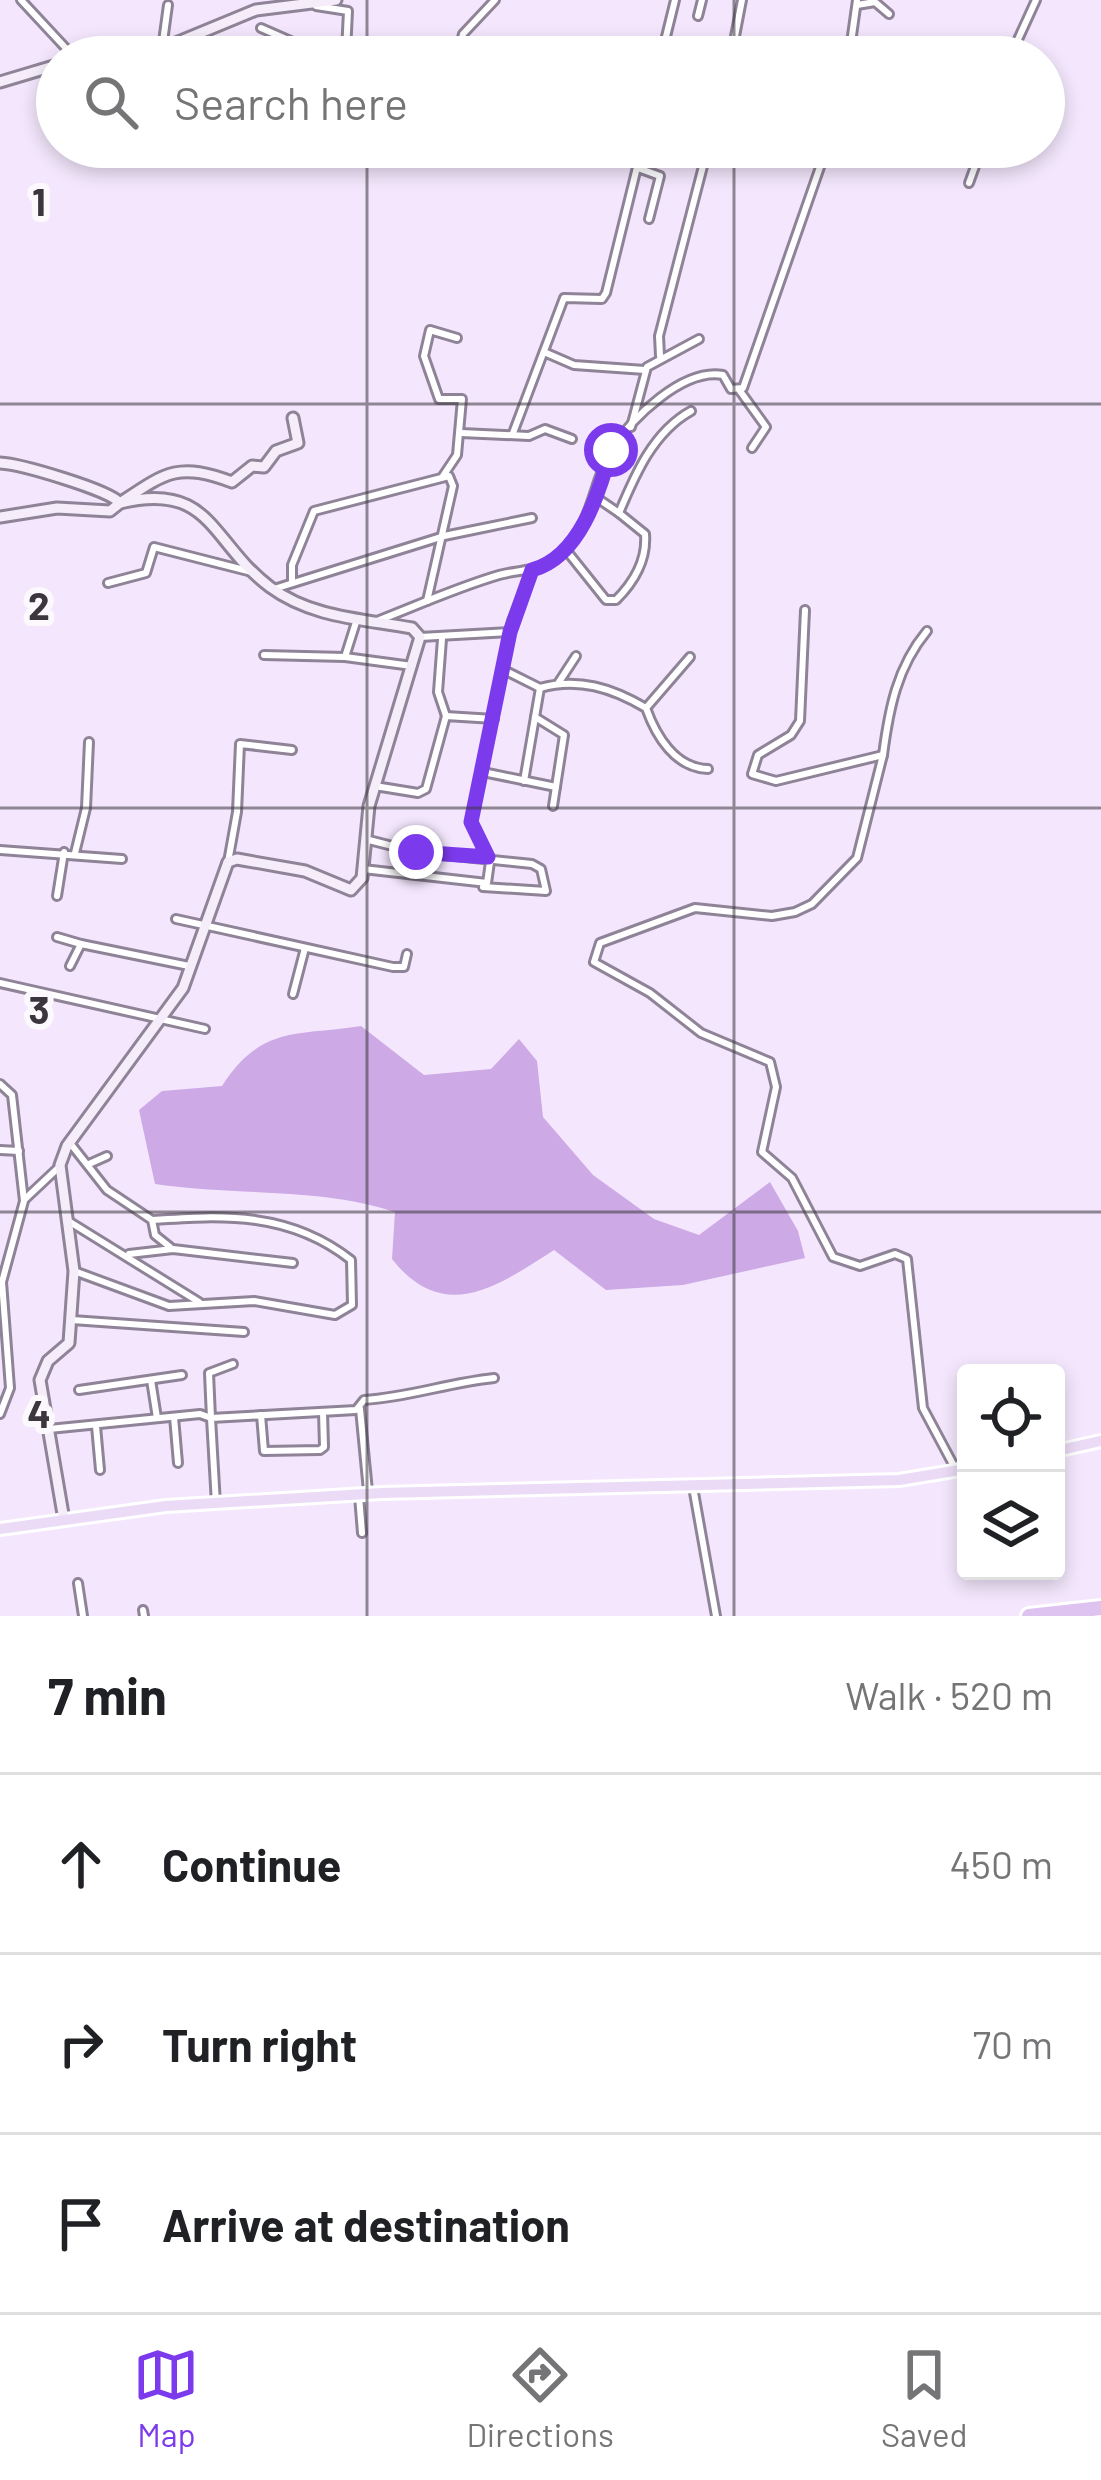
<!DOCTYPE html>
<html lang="en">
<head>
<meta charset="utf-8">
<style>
	:root { --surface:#fff; --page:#f6f6f6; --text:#202124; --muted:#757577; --line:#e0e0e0; --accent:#7c3aed }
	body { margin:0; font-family:Barlow,sans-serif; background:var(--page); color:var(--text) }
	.controls { position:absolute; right:36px; bottom:36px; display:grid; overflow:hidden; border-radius:12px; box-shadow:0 6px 18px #0003 }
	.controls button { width:108px; height:108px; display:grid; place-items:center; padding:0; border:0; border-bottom:3px solid var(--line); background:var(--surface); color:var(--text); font:60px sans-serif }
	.stop { position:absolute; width:36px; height:36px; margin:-27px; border:9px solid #7c3aed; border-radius:50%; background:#fff }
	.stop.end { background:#7c3aed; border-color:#fff; box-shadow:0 3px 12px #0008 }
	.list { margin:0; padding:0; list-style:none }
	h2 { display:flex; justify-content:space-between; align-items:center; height:156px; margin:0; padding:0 48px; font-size:51px }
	h2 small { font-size:39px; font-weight:400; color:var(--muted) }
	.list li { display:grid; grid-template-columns:78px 1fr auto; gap:36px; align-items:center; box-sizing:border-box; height:180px; padding:0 48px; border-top:3px solid var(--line) }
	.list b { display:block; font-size:45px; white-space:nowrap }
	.list em { font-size:39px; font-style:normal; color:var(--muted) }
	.icon { flex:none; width:66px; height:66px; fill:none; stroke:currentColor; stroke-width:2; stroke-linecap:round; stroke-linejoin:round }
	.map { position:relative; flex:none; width:1101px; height:1616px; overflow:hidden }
	.search { position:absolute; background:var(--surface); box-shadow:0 6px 18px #0003; left:36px; right:36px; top:36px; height:132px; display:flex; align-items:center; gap:30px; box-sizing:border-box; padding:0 42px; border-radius:66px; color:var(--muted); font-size:45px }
	.sheet { height:696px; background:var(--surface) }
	nav { display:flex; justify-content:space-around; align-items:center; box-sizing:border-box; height:168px; border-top:3px solid var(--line); background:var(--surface); font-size:33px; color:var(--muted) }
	nav a { display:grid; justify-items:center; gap:6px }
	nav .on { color:var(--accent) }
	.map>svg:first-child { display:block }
	.green { fill:#cda9e5 }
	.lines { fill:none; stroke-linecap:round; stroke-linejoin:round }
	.street-casing { stroke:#8f8397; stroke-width:12 }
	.secondary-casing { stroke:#8f8397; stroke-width:15 }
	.primary-casing { stroke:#fff; stroke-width:16 }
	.highway-casing { stroke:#fff; stroke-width:20 }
	.street { stroke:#fff; stroke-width:6 }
	.secondary { stroke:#f5edfa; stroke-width:9 }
	.primary { stroke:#ebdbf6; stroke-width:10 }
	.highway { stroke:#dec3f0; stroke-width:14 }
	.route { stroke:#7c3aed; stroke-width:15 }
	.grid { fill:none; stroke:#3b363e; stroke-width:3; stroke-opacity:0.55 }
	.grid-label { font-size:39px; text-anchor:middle; font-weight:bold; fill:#3b363e; stroke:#fcf9fd; stroke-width:12; stroke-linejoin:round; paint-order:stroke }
</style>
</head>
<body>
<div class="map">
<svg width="1101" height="1616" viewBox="0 0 1101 1616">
	<rect width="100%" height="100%" fill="#f4e7fd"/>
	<path class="green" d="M361 1026 424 1075 491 1069 519 1039 537 1061 543 1117 593 1175 654 1219 699 1235 770 1182 798 1231 805 1258 683 1285 606 1290 554 1250C498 1286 444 1325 392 1259L395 1212C320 1187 234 1196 155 1184L139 1110 162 1091 222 1086C261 1025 297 1036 361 1026Z"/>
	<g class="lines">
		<defs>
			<g id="street">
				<polyline points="21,0 74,57"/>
				<polyline points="857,5 875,2 889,14"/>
				<polyline points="316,6 348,11 346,52"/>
				<polyline points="698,16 702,0"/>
				<polyline points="261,28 302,46 346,53"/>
				<polyline points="162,49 168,5"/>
				<polyline points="457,57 463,34 495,0"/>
				<polyline points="571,57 613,51"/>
				<polyline points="661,57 675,0"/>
				<polyline points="731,57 742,0"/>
				<polyline points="849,57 857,0"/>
				<polyline points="1010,57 1036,0"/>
				<polyline points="638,168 660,176 649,219"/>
				<polyline points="969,183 982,147"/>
				<polyline points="544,352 574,365 645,370"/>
				<polyline points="660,356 659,336 708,147"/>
				<polyline points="740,391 766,427 752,448"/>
				<polyline points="631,427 647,367 699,339"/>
				<polyline points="461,433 529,436 545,429 572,439"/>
				<polyline points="513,433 564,298 602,299 606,293 642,147"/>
				<polyline points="443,476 457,455 462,399 439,399 424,356 430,330 457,338"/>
				<polyline points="597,498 619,513"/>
				<path d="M566 550 606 600H616C634 582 647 559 645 534L619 513C635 475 653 432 691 411"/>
				<polyline points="108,583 146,573 154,547 252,572"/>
				<polyline points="292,583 292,565 314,511 449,476 453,486 427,601"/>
				<polyline points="274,589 444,536 532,518"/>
				<polyline points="805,610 800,721 791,735 758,755 752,774 776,781 883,755 857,858 812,904 795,912 772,916 695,908 600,943 594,962 650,993 701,1033 770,1062 776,1087 762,1152 792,1178 833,1257 860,1266 895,1254 907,1259 923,1408 955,1468"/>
				<polyline points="357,619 345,657 412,666"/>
				<path d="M377 621C418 605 458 587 499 575 520 569 542 572 560 556 591 529 593 480 612 449 632 418 683 368 723 375L731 389 743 388 827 147"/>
				<polyline points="420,637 510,632"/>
				<polyline points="442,639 438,692 446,716"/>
				<polyline points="264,655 345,657"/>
				<path d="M502 669 540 688C578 677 612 688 646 708 656 736 675 768 708 769"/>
				<polyline points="559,682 576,656"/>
				<polyline points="646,708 690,657"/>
				<polyline points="535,717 564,735 553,806"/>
				<path d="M883 755C889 709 897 667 927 631"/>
				<polyline points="483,772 556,787"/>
				<polyline points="524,781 540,688"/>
				<polyline points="375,786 418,793 426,789 446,716 494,719"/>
				<polyline points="365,839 416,852 532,864 541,869 546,891 483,887"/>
				<polyline points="0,850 122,859"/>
				<polyline points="75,853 86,808 89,742"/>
				<polyline points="228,862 237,812 240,744 292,750"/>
				<polyline points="363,869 487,883 490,862 471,822 512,621 532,570"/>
				<polyline points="57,896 64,852"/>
				<polyline points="176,919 393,967 404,967 407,954"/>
				<polyline points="57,937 81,944"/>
				<polyline points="70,966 81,944 189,966"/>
				<polyline points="0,983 205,1029"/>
				<polyline points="293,994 305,948"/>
				<polyline points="0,1084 12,1095 24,1201 2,1282 10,1388 0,1414"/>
				<polyline points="70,1143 107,1190 152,1220 155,1235 170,1247"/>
				<polyline points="0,1150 19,1151"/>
				<polyline points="89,1164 107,1156"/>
				<polyline points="24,1200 58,1168"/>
				<polyline points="70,1222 199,1302"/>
				<polyline points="129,1254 173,1249 293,1263"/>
				<path d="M74 1271 169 1306 254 1301 335 1315 352 1305 351 1260C290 1212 225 1215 152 1220"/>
				<polyline points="72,1320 244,1332"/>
				<polyline points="151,1380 157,1418"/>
				<polyline points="79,1390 182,1375"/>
				<polyline points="360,1409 368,1491"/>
				<polyline points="261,1415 264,1451 320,1450 324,1447 323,1412"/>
				<polyline points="174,1417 178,1463"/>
				<polyline points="96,1426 100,1470"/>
				<polyline points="49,1429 200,1414 211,1418 209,1373 233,1364"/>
				<polyline points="693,1487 716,1616"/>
				<polyline points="359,1496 362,1533"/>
				<path d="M216 1504 211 1418 356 1410 364 1400C410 1397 447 1383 494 1378"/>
				<polyline points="78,1583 83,1616"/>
				<polyline points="143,1610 144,1616"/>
			</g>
			<g id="secondary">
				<polyline points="142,57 256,10 336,0"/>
				<polyline points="0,82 57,65"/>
				<path d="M0 463C21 464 109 490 120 503L110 511 57 508 0 517"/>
				<path d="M64 1520 40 1380 48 1361 69 1343 74 1271 60 1165 67 1146 183 988 228 862 237 859 305 871 351 890 362 878 369 806 420 637 412 628C363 619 312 618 270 587 210 542 212 481 120 503 166 472 178 462 232 482L252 466 264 467 276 451 298 443 293 418"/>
			</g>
			<g id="primary">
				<polyline points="1056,1451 1101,1441"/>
				<polyline points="0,1529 166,1506 382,1493 899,1480 966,1469"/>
			</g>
			<polyline id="highway" points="1029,1616 1101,1608"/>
		</defs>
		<use href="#street" class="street-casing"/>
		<use href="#secondary" class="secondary-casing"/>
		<use href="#primary" class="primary-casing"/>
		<use href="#highway" class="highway-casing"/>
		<use href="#street" class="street"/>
		<use href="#secondary" class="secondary"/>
		<use href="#primary" class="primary"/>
		<use href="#highway" class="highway"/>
	</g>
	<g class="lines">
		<path class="route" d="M416 852 488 857 471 822 510 632 532 570C580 557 599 493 611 450"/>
	</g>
	<path class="grid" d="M367 0V57M734 0V57M367 147V1616M734 147V1616M0 404H1101M0 808H1101M0 1212H1101"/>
	<g class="grid-label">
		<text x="39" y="216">1</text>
		<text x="39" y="620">2</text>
		<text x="39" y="1024">3</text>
		<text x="39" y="1428">4</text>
	</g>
</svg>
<div class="controls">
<button><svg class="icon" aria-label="locate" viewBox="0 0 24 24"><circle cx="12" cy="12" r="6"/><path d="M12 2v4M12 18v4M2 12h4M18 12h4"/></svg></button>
<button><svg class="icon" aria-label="layers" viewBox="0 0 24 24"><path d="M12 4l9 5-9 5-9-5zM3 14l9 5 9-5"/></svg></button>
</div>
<div class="stop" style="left:611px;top:450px"></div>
<div class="stop end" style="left:416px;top:852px"></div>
<div class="search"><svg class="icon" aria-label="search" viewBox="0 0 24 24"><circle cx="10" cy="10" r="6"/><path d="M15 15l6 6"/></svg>Search here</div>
</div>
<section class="sheet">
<h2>7 min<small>Walk · 520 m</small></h2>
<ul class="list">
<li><svg class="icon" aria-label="ahead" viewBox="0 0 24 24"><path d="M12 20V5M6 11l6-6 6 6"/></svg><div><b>Continue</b></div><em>450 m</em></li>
<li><svg class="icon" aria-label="right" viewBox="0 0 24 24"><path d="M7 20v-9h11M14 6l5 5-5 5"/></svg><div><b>Turn right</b></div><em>70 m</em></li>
<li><svg class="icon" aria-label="arrive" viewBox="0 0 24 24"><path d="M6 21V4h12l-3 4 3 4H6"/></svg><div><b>Arrive at destination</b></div></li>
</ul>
</section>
<nav>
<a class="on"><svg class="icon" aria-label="map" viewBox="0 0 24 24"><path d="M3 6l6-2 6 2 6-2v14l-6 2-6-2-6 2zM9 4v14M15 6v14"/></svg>Map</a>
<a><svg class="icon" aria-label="directions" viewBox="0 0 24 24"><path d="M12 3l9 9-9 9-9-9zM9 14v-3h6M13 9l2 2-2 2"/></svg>Directions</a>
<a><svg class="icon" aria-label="saved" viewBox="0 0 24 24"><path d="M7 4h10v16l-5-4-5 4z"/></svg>Saved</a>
</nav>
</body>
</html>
